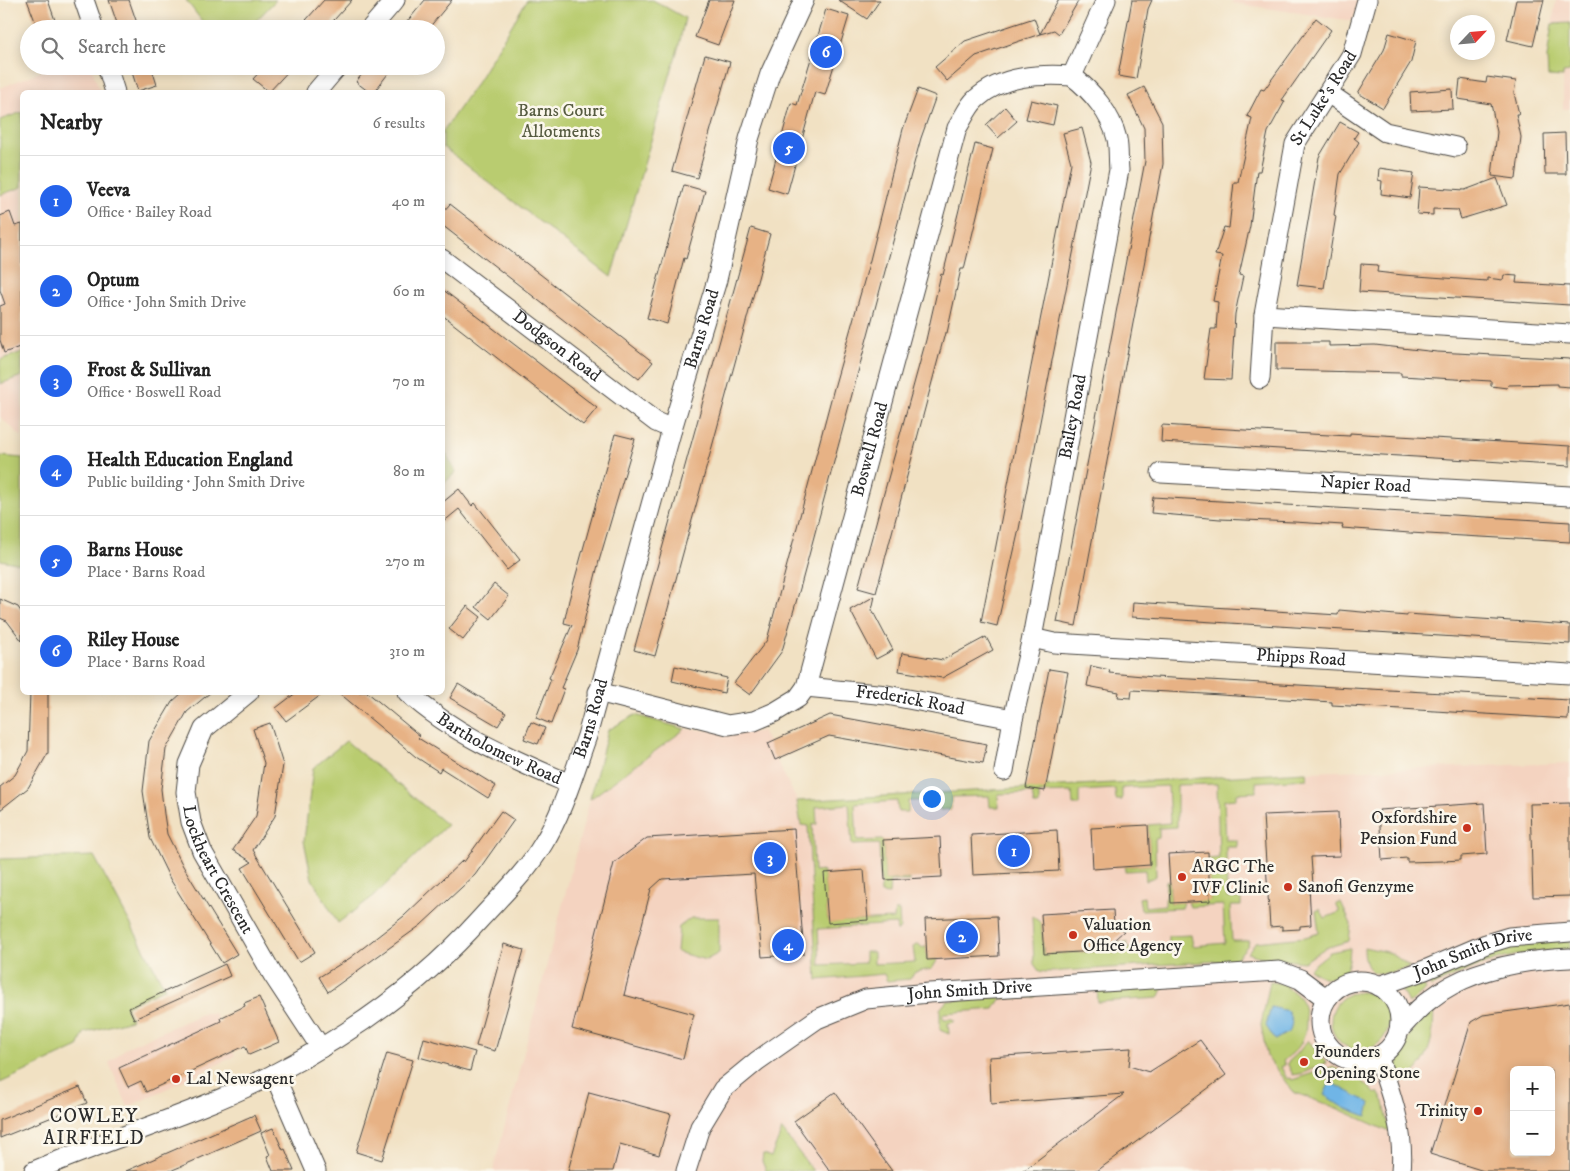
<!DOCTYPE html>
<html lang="en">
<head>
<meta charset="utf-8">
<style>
	:root { --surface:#fff; --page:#f2f2f2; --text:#222; --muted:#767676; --line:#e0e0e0; --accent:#2563eb }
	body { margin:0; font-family:"IM FELL DW Pica",serif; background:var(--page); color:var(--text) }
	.controls { position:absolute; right:15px; bottom:15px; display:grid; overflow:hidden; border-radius:8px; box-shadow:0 2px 12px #0003 }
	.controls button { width:45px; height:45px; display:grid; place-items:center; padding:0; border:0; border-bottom:1px solid var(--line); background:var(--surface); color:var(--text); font:25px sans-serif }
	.compass { position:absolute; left:1450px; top:15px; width:45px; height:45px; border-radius:50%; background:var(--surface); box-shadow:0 2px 12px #0003; rotate:64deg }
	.you { position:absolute; left:931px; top:798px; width:18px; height:18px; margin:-12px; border:4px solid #fff; border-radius:50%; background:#1a73e8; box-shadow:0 0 0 8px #1a73e833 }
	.badge { display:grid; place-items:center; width:32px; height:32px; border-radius:50%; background:var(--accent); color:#fff; font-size:16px; font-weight:700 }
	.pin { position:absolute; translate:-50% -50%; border:2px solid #fff; box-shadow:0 1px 5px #0006 }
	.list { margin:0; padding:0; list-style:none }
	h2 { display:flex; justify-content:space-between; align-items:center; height:65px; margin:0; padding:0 20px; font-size:21px }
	h2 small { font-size:16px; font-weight:400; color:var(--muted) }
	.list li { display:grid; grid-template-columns:32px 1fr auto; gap:15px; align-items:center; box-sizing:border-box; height:90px; padding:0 20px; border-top:1px solid var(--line) }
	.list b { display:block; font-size:19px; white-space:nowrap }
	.list p { margin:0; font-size:16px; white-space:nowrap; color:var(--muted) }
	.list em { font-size:16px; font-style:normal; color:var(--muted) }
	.icon { flex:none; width:28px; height:28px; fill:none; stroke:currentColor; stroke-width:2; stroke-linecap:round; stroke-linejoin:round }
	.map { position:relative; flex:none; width:1570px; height:1171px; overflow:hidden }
	.search { position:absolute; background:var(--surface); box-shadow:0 2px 12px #0003; left:20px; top:20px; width:425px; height:55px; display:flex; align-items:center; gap:12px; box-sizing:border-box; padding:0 18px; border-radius:28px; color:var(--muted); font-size:19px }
	.panel { position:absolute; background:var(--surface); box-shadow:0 2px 12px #0003; left:20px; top:90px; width:425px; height:605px; border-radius:8px }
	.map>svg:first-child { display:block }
	.built { fill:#f4d3c0; fill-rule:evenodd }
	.green { fill:#b9cc70; stroke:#727c4e }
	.water { fill:#6fb5e6; stroke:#4d7088 }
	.building { fill:#e7b285; fill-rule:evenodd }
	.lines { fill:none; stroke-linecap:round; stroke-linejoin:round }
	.minor-casing { stroke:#494642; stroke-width:21 }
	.minor { stroke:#fff; stroke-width:19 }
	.poi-dot { fill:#c8321e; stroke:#fbf7ec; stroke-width:2 }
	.labels { text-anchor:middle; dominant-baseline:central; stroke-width:5; stroke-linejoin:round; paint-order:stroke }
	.street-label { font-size:18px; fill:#2b2b2b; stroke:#fbf7ec }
	.park-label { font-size:18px; fill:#565b40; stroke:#fbf7ec }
	.poi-label { font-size:18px; fill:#2b2b2b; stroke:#fbf7ec; text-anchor:start }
	.neighbourhood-label { font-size:19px; letter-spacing:1px; fill:#2b2b2b; stroke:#fbf7ec }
</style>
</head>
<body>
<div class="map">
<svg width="1570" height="1171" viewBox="0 0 1570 1171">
	<rect width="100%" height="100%" fill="#fbf7ec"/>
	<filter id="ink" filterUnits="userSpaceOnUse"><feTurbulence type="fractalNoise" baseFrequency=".02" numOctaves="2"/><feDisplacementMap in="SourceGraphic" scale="10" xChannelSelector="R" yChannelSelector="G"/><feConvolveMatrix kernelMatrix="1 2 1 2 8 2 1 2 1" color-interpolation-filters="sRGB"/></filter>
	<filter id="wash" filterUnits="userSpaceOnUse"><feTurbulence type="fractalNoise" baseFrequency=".0096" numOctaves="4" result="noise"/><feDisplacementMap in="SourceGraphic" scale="20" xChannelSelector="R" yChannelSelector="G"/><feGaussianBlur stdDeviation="1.12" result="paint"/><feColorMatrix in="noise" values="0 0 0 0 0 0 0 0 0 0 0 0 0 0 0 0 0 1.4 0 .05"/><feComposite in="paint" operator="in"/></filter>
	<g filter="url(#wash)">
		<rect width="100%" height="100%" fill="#f1e1c3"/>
		<g class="built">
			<polygon points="1233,0 1358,0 1353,21 1232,3"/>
			<polygon points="1556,0 1570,0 1570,109 1563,109 1563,78 1548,76 1547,58"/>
			<polygon points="55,66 91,66 100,92 22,92 22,437 0,417 0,88"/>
			<path d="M685 729 758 732 762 730 797 801 1306 772 1570 763V1171H493L590 799ZM1514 1070H1551V1152H1514Z"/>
			<polygon points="204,1013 214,1013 235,1056 128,1107 109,1063 127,1047"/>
		</g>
		<g class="green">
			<polygon points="186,0 276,0 248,29 208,29"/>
			<polygon points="527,0 653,0 685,18 679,45 611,277 443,147 443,131 478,81"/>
			<polygon points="1570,23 1570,72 1563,73 1563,77 1548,76 1547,58 1552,24"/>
			<polygon points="22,112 22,187 0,195 0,120"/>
			<polygon points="22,352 22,376 0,384 0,360"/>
			<polygon points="443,449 456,472 443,484 442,484"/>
			<polygon points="0,456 22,458 22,564 0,560"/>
			<polygon points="635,715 685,729 590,799 608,730"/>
			<polygon points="346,741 447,825 375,895 338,923 312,879 304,841 313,768"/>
			<polygon points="1306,772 1307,779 1256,782 1256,792 1236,793 1236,799 1224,800 1226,840 1237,840 1237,847 1226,847 1227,898 1241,898 1241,906 1230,906 1232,941 1249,941 1248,945 1235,960 1046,972 1039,971 1034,964 1032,916 1041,923 1044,954 1115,950 1115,943 1127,942 1128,949 1168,948 1168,936 1191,935 1193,946 1225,943 1223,905 1190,907 1188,902 1210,900 1208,859 1219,858 1217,784 1177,785 1177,827 1159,828 1159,838 1155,839 1156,876 1146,881 1145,870 1125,871 1125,867 1150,865 1148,825 1170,823 1168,786 1122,788 1122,800 1116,800 1115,789 1079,791 1079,805 1073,805 1072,792 1039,793 1039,805 1034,805 1032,793 998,794 999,807 990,807 989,796 951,797 951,809 940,810 939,800 908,801 908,812 898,812 897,801 855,804 857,841 883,840 885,880 909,879 909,881 890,881 889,894 881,893 879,844 852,845 849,804 816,807 817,824 812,825 814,872 824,871 828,922 894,919 895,911 899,911 900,928 897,932 896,924 818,929 820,965 865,963 865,952 874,952 874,964 915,962 913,947 918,944 923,948 926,946 927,960 938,959 932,969 915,972 910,979 887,981 884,974 817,980 808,826 801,825 797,801"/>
			<polygon points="94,856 165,988 126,1006 131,1020 84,1033 78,1047 0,1083 0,859"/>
			<polygon points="1169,881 1171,903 1184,902 1182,908 1141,910 1139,898 1144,897 1145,907 1165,905 1166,882"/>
			<polygon points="1341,903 1351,924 1349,941 1325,948 1304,962 1264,958 1247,953 1256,942 1305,937 1319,933 1316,911 1320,909 1325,918 1340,912 1336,904"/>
			<polygon points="691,918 719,918 719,953 706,960 677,952 679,927"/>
			<path d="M1570 940V949C1514 952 1481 962 1431 987L1427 979 1479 954 1514 944Z"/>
			<path d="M1364 947 1391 953 1410 967C1385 974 1364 983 1364 947Z"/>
			<path d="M1350 948 1349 961 1345 974C1329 980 1323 979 1309 969L1330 952Z"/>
			<polygon points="1422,981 1426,990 1409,1004 1399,987"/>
			<path d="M1270 982 1287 984 1286 988C1307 995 1310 1023 1302 1041 1298 1050 1290 1055 1283 1061L1285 1065 1281 1067 1287 1079 1291 1078 1292 1080 1332 1067 1360 1079 1376 1094 1378 1092 1384 1102 1390 1132 1334 1107 1293 1092 1267 1057 1261 1025Z"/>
			<polygon points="1164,987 1159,998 1098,1002 1097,989"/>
			<circle cx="1360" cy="1021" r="29"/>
			<polygon points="1036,993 1035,997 1000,999 994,1009 944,1013 942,1015 944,1019 954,1019 954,1022 948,1023 949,1034 940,1030 940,1009 947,1001"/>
			<path d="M1433 1007C1436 1033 1428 1075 1397 1081 1395 1049 1412 1029 1433 1007Z"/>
			<polygon points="1308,1040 1326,1063 1303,1073 1293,1075 1287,1063 1297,1054"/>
			<polygon points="782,1130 813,1171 766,1171 762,1161 763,1154 771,1157"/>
		</g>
		<g class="water">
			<polygon points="1271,1007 1288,1011 1292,1022 1290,1031 1275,1040 1266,1026"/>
			<polygon points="1330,1082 1370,1103 1367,1116 1345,1108 1324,1095"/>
		</g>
		<g id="blocks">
			<g class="building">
				<polygon points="27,0 48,0 58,29 38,29"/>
				<polygon points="109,0 129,0 139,29 119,29"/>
				<polygon points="324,0 352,0 326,29 298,29"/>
				<polygon points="425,0 452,0 428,29 401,29"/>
				<polygon points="709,0 735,0 718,45 695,37"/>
				<polygon points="838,0 880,0 867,19"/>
				<polygon points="1058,0 1079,0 1059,34 1054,30 1040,34"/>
				<polygon points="1132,0 1152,0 1148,9 1136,79 1118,76"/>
				<polygon points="1516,0 1544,0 1533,46 1507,40"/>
				<polygon points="826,9 849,16 825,95 815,92 787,194 768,188 791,103 797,105"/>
				<polygon points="1034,18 1040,34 976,56 947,81 935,67 965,41"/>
				<polygon points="1316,18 1331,30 1282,100 1285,101 1268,132 1260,171 1257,171 1250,226 1239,275 1243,276 1235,314 1231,380 1204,379 1211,329 1216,329 1218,302 1213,301 1222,256 1215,255 1224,227 1229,228 1234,182 1238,182 1252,118 1247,116 1261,89 1264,90"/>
				<polygon points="1389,33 1416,41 1411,62 1383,108 1358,93 1384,50"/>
				<polygon points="705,55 730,62 697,178 672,171"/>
				<polygon points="130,66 151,66 157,85 138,91"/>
				<polygon points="265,66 293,66 269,92 253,79"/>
				<polygon points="368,66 394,66 374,92 369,92 356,82"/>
				<polygon points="1487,77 1516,81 1514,93 1519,114 1516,114 1521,137 1516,179 1492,176 1497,132 1491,104 1458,99 1460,79 1486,83"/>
				<polygon points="1144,87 1162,122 1163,164 1076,626 1057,622 1145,161 1144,128 1128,95"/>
				<polygon points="918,89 936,96 921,138 907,189 801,585 782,651 750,695 734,683 767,640 834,388 870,260 903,129"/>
				<polygon points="1452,89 1453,109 1411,111 1410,92"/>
				<polygon points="1031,100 1057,106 1053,125 1026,119"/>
				<polygon points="1005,107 1017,121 998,138 986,125"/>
				<polygon points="1340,122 1358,132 1354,138 1359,142 1340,174 1334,215 1336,216 1324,288 1297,285 1319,157"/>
				<polygon points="1082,128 1091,162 1019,529 997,626 981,622 1071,163 1063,133"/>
				<polygon points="1565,133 1566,174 1545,174 1544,134"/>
				<polygon points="975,144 993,149 964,269 961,269 947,333 945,333 876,593 858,588 926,340 941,274 943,275"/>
				<polygon points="1379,168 1414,173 1410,198 1381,194 1382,181 1378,180"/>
				<polygon points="1497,178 1507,205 1461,219 1458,210 1433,209 1433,215 1417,214 1419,187 1465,190"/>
				<polygon points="684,185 705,191 686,259 684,258 667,324 647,318"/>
				<polygon points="450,204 653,362 639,379 442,225 442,213"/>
				<polygon points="10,212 15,226 22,224 22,346 4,353 0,340 0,306 5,304 0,290 0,216"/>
				<polygon points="751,228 770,234 655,656 634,650"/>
				<polygon points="1361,264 1378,265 1377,272 1403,275 1487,281 1487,278 1503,280 1504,275 1517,276 1516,283 1570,286 1570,305 1359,292"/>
				<polygon points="442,289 597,408 583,425 442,315"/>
				<polygon points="1276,342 1329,342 1329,346 1375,345 1437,352 1570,359 1570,387 1557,386 1557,384 1508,385 1507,388 1491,386 1491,381 1401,376 1401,373 1276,370"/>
				<polygon points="1162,425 1310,434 1350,436 1350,433 1365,434 1570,446 1570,466 1161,442"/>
				<polygon points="615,434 635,439 599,561 577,650 561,688 564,689 551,724 536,718 551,679 549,678 572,625 564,623 569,600"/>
				<polygon points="459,489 472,506 475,503 520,560 507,570 459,509 442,523 442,503"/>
				<polygon points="1153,497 1570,522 1570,542 1410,533 1342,528 1343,525 1294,522 1220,519 1151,513"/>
				<polygon points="494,584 509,596 491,619 476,607"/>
				<polygon points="875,596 872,610 893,650 876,659 850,610"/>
				<polygon points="0,599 18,607 22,613 22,641 7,621 0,618"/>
				<polygon points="1133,602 1338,615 1339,610 1407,616 1407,614 1570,625 1570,644 1132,617"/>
				<polygon points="467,606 481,617 463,640 449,629"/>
				<polygon points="986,637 993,650 942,678 899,671 902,653 943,660"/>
				<polygon points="675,666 727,678 724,693 672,681"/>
				<polygon points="1091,666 1110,670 1109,673 1154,677 1569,700 1568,719 1368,707 1332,705 1332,702 1205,694 1132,690 1131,698 1118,697 1119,692 1087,686"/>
				<polygon points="1049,669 1068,672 1045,791 1026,788"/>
				<polygon points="458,684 506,713 498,726 450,698"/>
				<polygon points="30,692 48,692 48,753 28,788 0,810 0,787 15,775 28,751"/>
				<polygon points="183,692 211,692 187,712 166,749 161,789 164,814 167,834 183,866 237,954 222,963 170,879 150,838 143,791 149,741 172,702"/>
				<polygon points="297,692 325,692 286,721 276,708"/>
				<polygon points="338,692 367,692 420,736 418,738 496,786 488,798 441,768 439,772 416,757"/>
				<polygon points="830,715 987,744 983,763 829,736 775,760 768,743"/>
				<polygon points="531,722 545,728 538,744 524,739"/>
				<polygon points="270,723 283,765 275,816 253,850 315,952 299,962 242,868 252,862 233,850 256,816 264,763 253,729"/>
				<polygon points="1484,803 1487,854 1461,856 1461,860 1443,861 1407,862 1407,858 1382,860 1379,810"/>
				<polygon points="1570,803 1570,896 1533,897 1530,804"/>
				<polygon points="501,811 514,820 475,875 421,925 328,992 319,977 350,958 404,916 463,860 464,862"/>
				<polygon points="1338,812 1340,856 1311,857 1313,885 1309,885 1311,925 1300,926 1300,929 1282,930 1282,926 1270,927 1263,815"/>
				<polygon points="1148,825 1150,865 1093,869 1091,828"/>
				<polygon points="794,829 804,954 762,957 754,874 662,879 651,889 624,995 694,1014 683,1059 572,1029 614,863 647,838"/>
				<polygon points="1057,830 1059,871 973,875 971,835"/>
				<polygon points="940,837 942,877 885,880 883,840"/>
				<polygon points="1208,852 1210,901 1171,903 1168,854"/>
				<polygon points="864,870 868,920 828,923 824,873"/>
				<polygon points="1113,910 1114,925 1124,931 1115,939 1115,950 1044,954 1041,914"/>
				<polygon points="997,916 999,956 927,960 925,919"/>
				<polygon points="504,944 524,950 495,1051 476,1046"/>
				<polygon points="225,964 230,976 134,1019 129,1008"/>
				<polygon points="259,997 279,1042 249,1055 245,1046 146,1092 141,1081 128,1087 119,1068 221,1021 220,1018 245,1006 244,1003"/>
				<path d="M1570 1003V1171H1484L1430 1154 1471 1022 1483 1015ZM1514 1070H1551V1152H1514Z"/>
				<polygon points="424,1038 475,1052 470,1071 419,1057"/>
				<polygon points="1200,1040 1226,1075 1097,1171 1023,1171 1124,1094 991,1104 989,1057 1131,1048 1129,1066 1149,1072"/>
				<polygon points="387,1053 413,1060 382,1160 356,1152"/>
				<polygon points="80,1087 87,1103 0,1138 0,1120"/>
				<polygon points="589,1092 671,1114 659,1155 620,1144 613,1171 568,1171"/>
				<polygon points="835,1092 892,1171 830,1171 794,1121"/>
				<polygon points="254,1115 261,1131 182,1166 170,1171 126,1171"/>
				<polygon points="273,1128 283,1150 285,1149 294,1171 273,1171 267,1156 270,1155 261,1133"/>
			</g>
		</g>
	</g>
	<g filter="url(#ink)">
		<use href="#blocks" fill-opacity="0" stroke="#494642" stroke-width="1"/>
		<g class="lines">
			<defs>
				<g id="minor">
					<polyline points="84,0 94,29"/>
					<polyline points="370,29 395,0"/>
					<polyline points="107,66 115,92"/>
					<polyline points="1072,76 1106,0"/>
					<polyline points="316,92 338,66"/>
					<polyline points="1328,93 1385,132 1456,147"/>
					<path id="s1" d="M442 259 656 422 672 429"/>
					<polyline points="1264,315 1570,334"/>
					<path id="s2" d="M1260 379 1264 315 1295 144 1352 54 1367 0"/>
					<path id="s3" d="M1161 473 1570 496"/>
					<path id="s4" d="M1032 638 1054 643 1570 674"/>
					<path id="s5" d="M806 687 887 695 1013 719"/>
					<path id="s6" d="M249 692 204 729 189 764 186 792 191 822 202 851 273 975 321 1048"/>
					<path id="s7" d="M407 692C454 735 512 759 570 784"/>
					<path id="s8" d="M598 692 728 725 754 721 775 712 798 698 806 687 957 128C963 119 968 106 976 99 1002 75 1040 74 1072 76"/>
					<path id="s9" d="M1004 771 1013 719 1032 638 1119 170C1118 160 1119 149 1117 139 1111 114 1092 91 1072 76"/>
					<circle cx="1360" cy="1021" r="40"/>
					<path id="s10" d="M1379 986 1425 970 1486 944 1509 937 1570 932"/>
					<path d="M1399 1030C1409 1019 1419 1007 1432 998 1469 969 1524 960 1570 958"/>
					<path d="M1378 1056C1391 1094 1405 1131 1401 1171"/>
					<polyline points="274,1074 316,1171"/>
					<path id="s11" d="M34 1171C113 1137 198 1113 276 1073 353 1033 424 982 482 917 503 894 527 871 543 844 563 812 574 772 587 736L672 429 717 280 749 139 770 74 804 0"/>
					<path id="s12" d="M686 1171 700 1127 723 1089 757 1061 817 1019 866 999 929 993 1279 971 1300 979 1320 994 1328 997"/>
				</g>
			</defs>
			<use href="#minor" class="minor-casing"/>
			<use href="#minor" class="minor"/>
		</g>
	</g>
	<g class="poi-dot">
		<circle cx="1467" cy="828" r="5"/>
		<circle cx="1182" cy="877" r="5"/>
		<circle cx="1288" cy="887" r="5"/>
		<circle cx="1073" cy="935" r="5"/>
		<circle cx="1304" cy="1062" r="5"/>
		<circle cx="176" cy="1079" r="5"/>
		<circle cx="1478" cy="1111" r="5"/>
	</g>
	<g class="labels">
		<g class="street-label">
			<text stroke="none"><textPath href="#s2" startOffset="292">St Luke's Road</textPath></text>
			<text stroke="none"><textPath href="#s11" startOffset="1156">Barns Road</textPath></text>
			<text stroke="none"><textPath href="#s1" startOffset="144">Dodgson Road</textPath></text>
			<text stroke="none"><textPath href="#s9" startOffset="361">Bailey Road</textPath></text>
			<text stroke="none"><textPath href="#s8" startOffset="470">Boswell Road</textPath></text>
			<text stroke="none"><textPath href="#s3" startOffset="205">Napier Road</textPath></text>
			<text stroke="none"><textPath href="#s4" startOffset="270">Phipps Road</textPath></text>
			<text stroke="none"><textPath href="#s5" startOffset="105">Frederick Road</textPath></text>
			<text stroke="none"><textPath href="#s11" startOffset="751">Barns Road</textPath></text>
			<text stroke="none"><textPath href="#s7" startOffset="109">Bartholomew Road</textPath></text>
			<text stroke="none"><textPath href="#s6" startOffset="209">Lockheart Crescent</textPath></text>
			<text stroke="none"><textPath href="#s10" startOffset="100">John Smith Drive</textPath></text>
			<text stroke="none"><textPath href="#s12" startOffset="365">John Smith Drive</textPath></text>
		</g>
		<g class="park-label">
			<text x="561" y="111">Barns Court<tspan x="561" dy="21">Allotments</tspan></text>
		</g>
		<g class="poi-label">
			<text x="1457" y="818" text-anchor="end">Oxfordshire<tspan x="1457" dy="21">Pension Fund</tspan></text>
			<text x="1192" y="867">ARGC The<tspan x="1192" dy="21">IVF Clinic</tspan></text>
			<text x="1298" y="887">Sanofi Genzyme</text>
			<text x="1083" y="925">Valuation<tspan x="1083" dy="21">Office Agency</tspan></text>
			<text x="1314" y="1052">Founders<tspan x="1314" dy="21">Opening Stone</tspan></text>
			<text x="186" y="1079">Lal Newsagent</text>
			<text x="1468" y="1111" text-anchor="end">Trinity</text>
		</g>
		<g class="neighbourhood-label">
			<text x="94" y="1116">COWLEY<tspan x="94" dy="22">AIRFIELD</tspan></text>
		</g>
	</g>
</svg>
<div class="controls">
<button>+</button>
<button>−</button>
</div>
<svg class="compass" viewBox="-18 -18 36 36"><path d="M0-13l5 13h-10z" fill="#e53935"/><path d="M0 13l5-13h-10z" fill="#767676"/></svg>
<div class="you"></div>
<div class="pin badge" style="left:1014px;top:851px">1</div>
<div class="pin badge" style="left:962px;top:937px">2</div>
<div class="pin badge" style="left:770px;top:858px">3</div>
<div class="pin badge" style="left:788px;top:945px">4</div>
<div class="pin badge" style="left:789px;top:148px">5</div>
<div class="pin badge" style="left:826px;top:52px">6</div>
<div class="search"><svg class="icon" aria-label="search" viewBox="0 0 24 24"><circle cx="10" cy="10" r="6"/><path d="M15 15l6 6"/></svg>Search here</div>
<section class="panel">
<h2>Nearby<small>6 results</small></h2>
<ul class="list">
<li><span class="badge">1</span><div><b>Veeva</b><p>Office · Bailey Road</p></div><em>40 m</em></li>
<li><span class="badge">2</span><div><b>Optum</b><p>Office · John Smith Drive</p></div><em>60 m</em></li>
<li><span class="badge">3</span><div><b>Frost &amp; Sullivan</b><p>Office · Boswell Road</p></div><em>70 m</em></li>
<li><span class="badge">4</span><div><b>Health Education England</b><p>Public building · John Smith Drive</p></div><em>80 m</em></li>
<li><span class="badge">5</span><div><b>Barns House</b><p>Place · Barns Road</p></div><em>270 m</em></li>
<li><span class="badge">6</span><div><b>Riley House</b><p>Place · Barns Road</p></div><em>310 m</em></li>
</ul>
</section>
</div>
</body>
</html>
